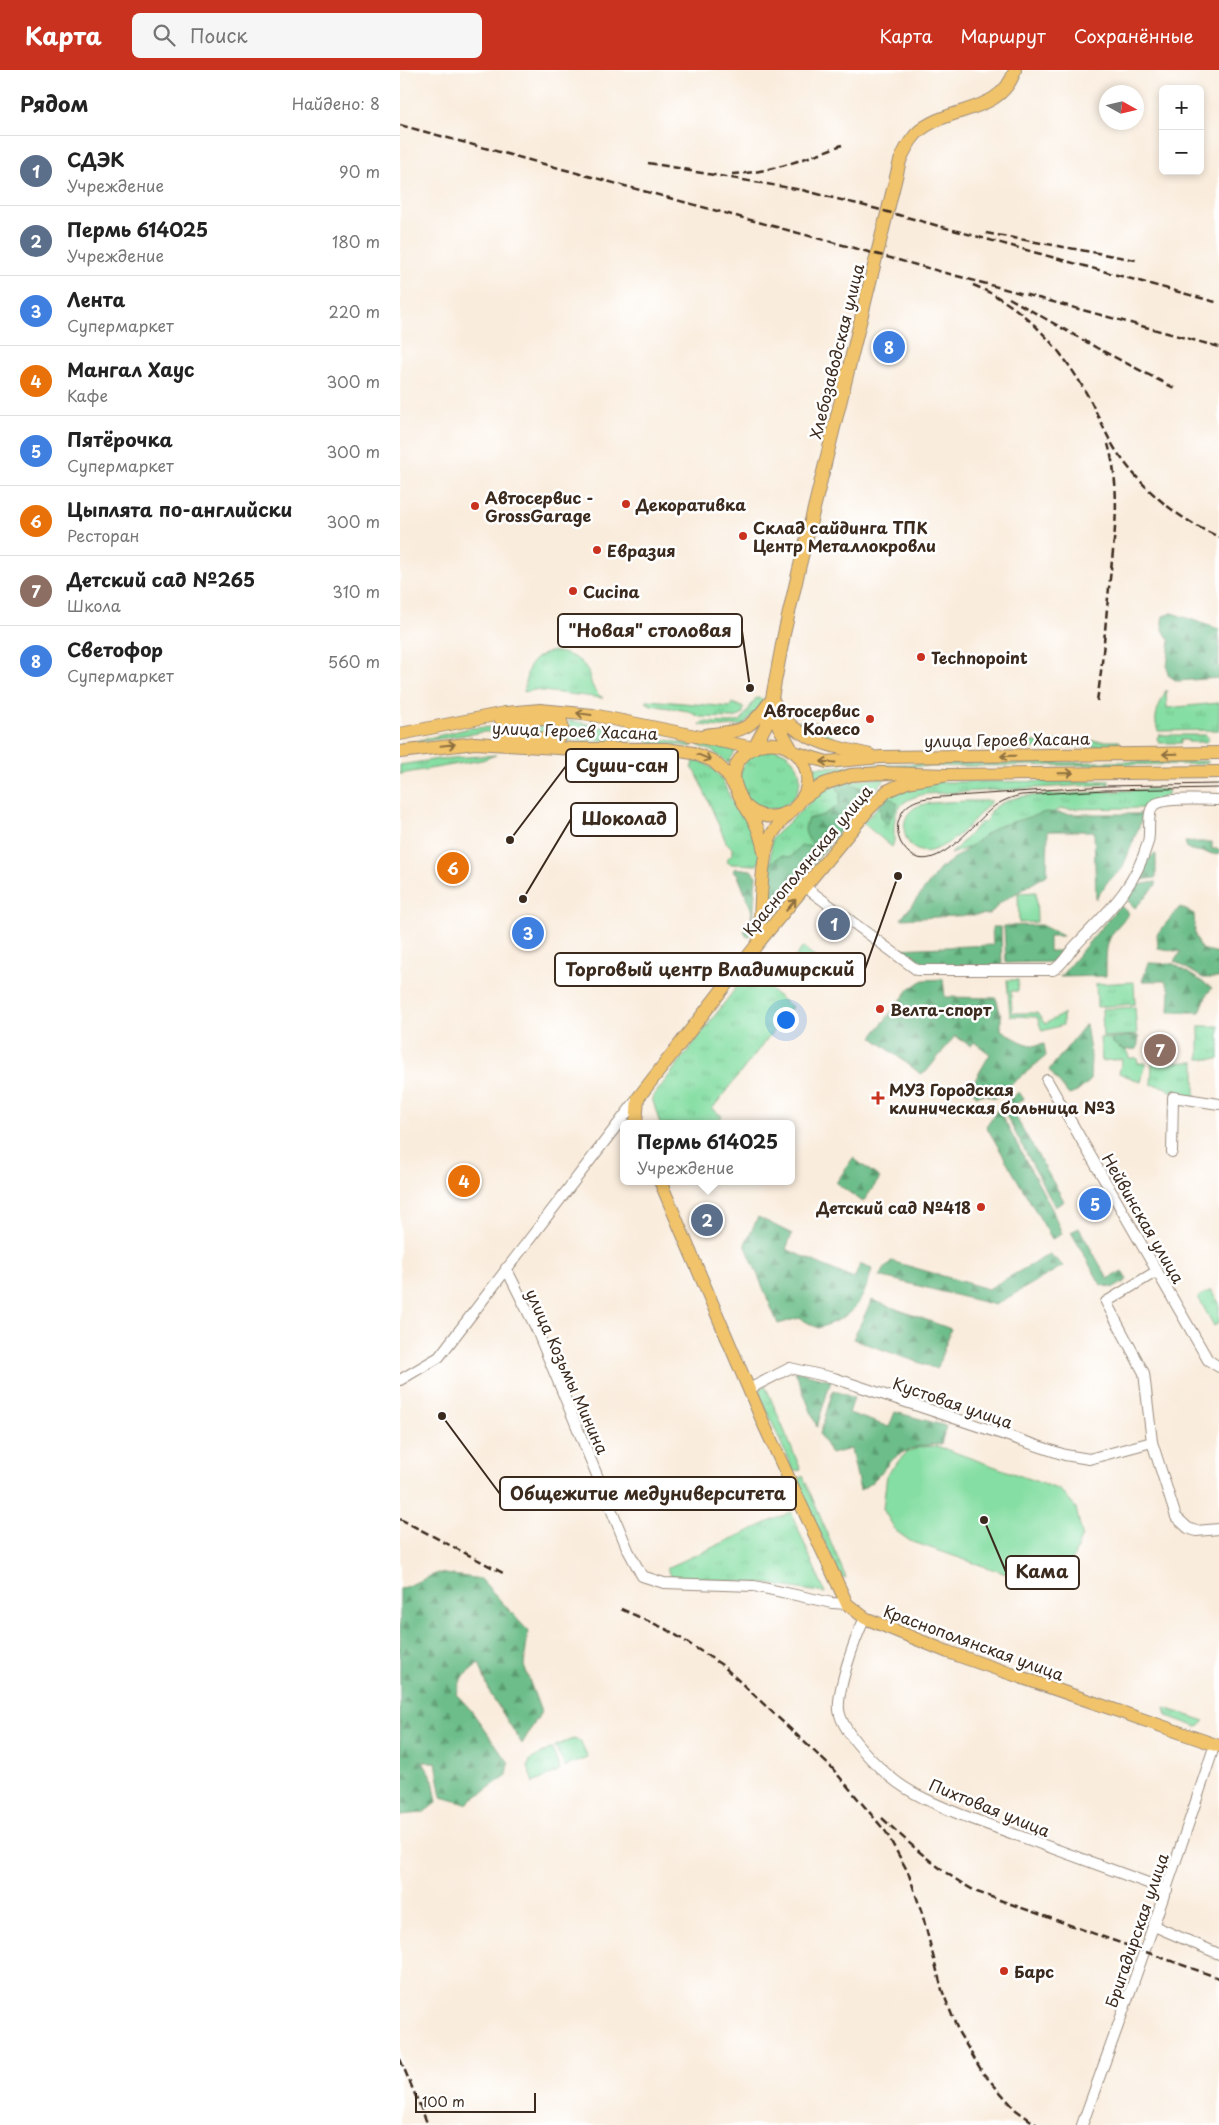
<!DOCTYPE html>
<html lang="ru">
<head>
<meta charset="utf-8">
<style>
	:root { --surface:#fff; --page:#f6f6f6; --text:#222; --muted:#767676; --line:#e0e0e0; --accent:#c8321e }
	body { margin:0; font-family:"Playpen Sans",sans-serif; background:var(--page); color:var(--text) }
	.controls { position:absolute; right:15px; top:15px; display:grid; overflow:hidden; border-radius:8px; box-shadow:0 2px 8px #0003 }
	.controls button { width:45px; height:45px; display:grid; place-items:center; padding:0; border:0; border-bottom:1px solid var(--line); background:var(--surface); color:var(--text); font:25px sans-serif }
	.compass { position:absolute; left:699px; top:15px; width:45px; height:45px; border-radius:50%; background:var(--surface); box-shadow:0 2px 8px #0003; rotate:98deg }
	.scale { position:absolute; left:15px; bottom:12px; width:121px; box-sizing:border-box; padding-left:5px; border:2px solid #3b2a1e; border-top:0; font-size:14px; line-height:18px; white-space:nowrap; color:#3b2a1e; -webkit-text-stroke:4px #fff; paint-order:stroke }
	.you { position:absolute; left:385px; top:949px; width:18px; height:18px; margin:-12px; border:4px solid #fff; border-radius:50%; background:#1a73e8; box-shadow:0 0 0 8px #1a73e833 }
	.badge { display:grid; place-items:center; width:32px; height:32px; border-radius:50%; background:var(--accent); color:#fff; font-size:16px; font-weight:700 }
	.pin { position:absolute; translate:-50% -50%; border:2px solid #fff; box-shadow:0 1px 5px #0006 }
	.popup { position:absolute; left:220px; top:1050px; width:175px; height:65px; box-sizing:border-box; display:grid; place-content:center; border-radius:8px; background:var(--surface); filter:drop-shadow(0 1px 4px #0005); font-size:16px; white-space:nowrap; color:var(--muted) }
	.popup b { font-size:19px; color:var(--text) }
	.popup::after { content:''; position:absolute; left:50%; top:100%; margin-left:-10px; border:10px solid transparent; border-top-color:var(--surface) }
	.list { margin:0; padding:0; list-style:none }
	h2 { display:flex; justify-content:space-between; align-items:center; height:65px; margin:0; padding:0 20px; font-size:21px }
	h2 small { font-size:16px; font-weight:400; color:var(--muted) }
	.list li { display:grid; grid-template-columns:32px 1fr auto; gap:15px; align-items:center; box-sizing:border-box; height:70px; padding:0 20px; border-top:1px solid var(--line) }
	.list b { display:block; font-size:19px; white-space:nowrap }
	.list p { margin:0; font-size:16px; white-space:nowrap; color:var(--muted) }
	.list em { font-size:16px; font-style:normal; color:var(--muted) }
	.icon { flex:none; width:28px; height:28px; fill:none; stroke:currentColor; stroke-width:2; stroke-linecap:round; stroke-linejoin:round }
	.map { position:relative; flex:none; width:819px; height:2055px; overflow:hidden }
	header { display:flex; align-items:center; gap:30px; box-sizing:border-box; height:70px; padding:0 25px; background:var(--accent); color:#fff }
	header strong { font-size:24px }
	nav { display:flex; gap:28px; margin-inline-start:auto; font-size:18px }
	.search { width:350px; height:45px; background:var(--page); display:flex; align-items:center; gap:12px; box-sizing:border-box; padding:0 18px; border-radius:8px; color:var(--muted); font-size:19px }
	main { display:flex }
	aside { flex:1; background:var(--surface) }
	.map>svg:first-child { display:block }
	.grass { fill:url(#grass-tufts); stroke:#608460 }
	.forest { fill:url(#forest-firs); stroke:#547454 }
	.pitch { fill:#85dea3; stroke:#608460 }
	.lines { fill:none; stroke-linecap:round; stroke-linejoin:round }
	.minor-casing { stroke:#9a8b7d; stroke-width:12 }
	.major-casing { stroke:#9a8b7d; stroke-width:14 }
	.minor { stroke:#fff; stroke-width:10 }
	.major { stroke:#f1c36a; stroke-width:12 }
	.tram { stroke:#3b2a1e; stroke-width:1 }
	.rail { stroke:#3b2a1e; stroke-width:2.5; stroke-dasharray:8 4; stroke-linecap:butt }
	.oneway { stroke:#8d6f40 }
	.poi-dot { fill:#c8321e; stroke:#fff; stroke-width:2 }
	.labels { text-anchor:middle; dominant-baseline:central; stroke-width:5; stroke-linejoin:round; paint-order:stroke }
	.street-label { font-size:16px; fill:#3b2a1e; stroke:#fff }
	.poi-label { font-size:16px; font-weight:bold; fill:#3b2a1e; stroke:#fff; text-anchor:start }
	.leader { fill:none; stroke:#3b2a1e; stroke-width:2 }
	.callout-dot { fill:#3b2a1e; stroke:#fff; stroke-width:2 }
	.callout { fill:#fff; stroke:#3b2a1e; stroke-width:2 }
	.callout-label { font-size:18px; text-anchor:middle; font-weight:bold; fill:#3b2a1e }
</style>
</head>
<body>
<header>
<strong>Карта</strong>
<div class="search"><svg class="icon" aria-label="search" viewBox="0 0 24 24"><circle cx="10" cy="10" r="6"/><path d="M15 15l6 6"/></svg>Поиск</div>
<nav><a>Карта</a><a>Маршрут</a><a>Сохранённые</a></nav>
</header>
<main>
<aside>
<h2>Рядом<small>Найдено: 8</small></h2>
<ul class="list">
<li><span class="badge" style="background:#5c6f8a">1</span><div><b>СДЭК</b><p>Учреждение</p></div><em>90 m</em></li>
<li><span class="badge" style="background:#5c6f8a">2</span><div><b>Пермь 614025</b><p>Учреждение</p></div><em>180 m</em></li>
<li><span class="badge" style="background:#3f7fe0">3</span><div><b>Лента</b><p>Супермаркет</p></div><em>220 m</em></li>
<li><span class="badge" style="background:#e8710a">4</span><div><b>Мангал Хаус</b><p>Кафе</p></div><em>300 m</em></li>
<li><span class="badge" style="background:#3f7fe0">5</span><div><b>Пятёрочка</b><p>Супермаркет</p></div><em>300 m</em></li>
<li><span class="badge" style="background:#e8710a">6</span><div><b>Цыплята по-английски</b><p>Ресторан</p></div><em>300 m</em></li>
<li><span class="badge" style="background:#8d6e63">7</span><div><b>Детский сад №265</b><p>Школа</p></div><em>310 m</em></li>
<li><span class="badge" style="background:#3f7fe0">8</span><div><b>Светофор</b><p>Супермаркет</p></div><em>560 m</em></li>
</ul>
</aside>
<div class="map">
<svg width="819" height="2055" viewBox="0 0 819 2055">
	<defs>
		<pattern id="grass-tufts" width="24" height="20" patternUnits="userSpaceOnUse" patternTransform="scale(1.25)"><rect width="24" height="20" fill="#85dea3"/><path d="M3 7l-1-3M5 7V3M7 7l1-3M15 17l-1-3M17 17v-4M19 17l1-3" fill="none" stroke="#74bf8c"/></pattern>
		<pattern id="forest-firs" width="22" height="20" patternUnits="userSpaceOnUse" patternTransform="scale(1.25)"><rect width="22" height="20" fill="#6cbd89"/><path d="M5 1l3.5 6h-7zM16 11l3.5 6h-7z" fill="#5a9a6f"/></pattern>
	</defs>
	<rect width="100%" height="100%" fill="#fff"/>
	<filter id="ink" filterUnits="userSpaceOnUse"><feTurbulence type="fractalNoise" baseFrequency=".02" numOctaves="2"/><feDisplacementMap in="SourceGraphic" scale="10" xChannelSelector="R" yChannelSelector="G"/><feConvolveMatrix kernelMatrix="1 2 1 2 8 2 1 2 1" color-interpolation-filters="sRGB"/></filter>
	<filter id="wash" filterUnits="userSpaceOnUse"><feTurbulence type="fractalNoise" baseFrequency=".0096" numOctaves="4" result="noise"/><feDisplacementMap in="SourceGraphic" scale="20" xChannelSelector="R" yChannelSelector="G"/><feGaussianBlur stdDeviation="1.12" result="paint"/><feColorMatrix in="noise" values="0 0 0 0 0 0 0 0 0 0 0 0 0 0 0 0 0 1.4 0 .05"/><feComposite in="paint" operator="in"/></filter>
	<g filter="url(#wash)">
		<rect width="100%" height="100%" fill="#f9ecdc"/>
		<g class="grass">
			<path d="M153 581C163 583 176 586 183 594 193 604 187 618 203 628L134 620 124 622C128 597 127 589 153 581Z"/>
			<path d="M766 620 767 638 819 633V660L758 661C752 645 760 635 766 620Z"/>
			<polygon points="356,628 363,629 361,636 343,655 321,657 300,655 303,652 330,653 341,651"/>
			<polygon points="248,630 330,637 332,633 344,638 342,645 334,648 300,647 288,641 251,635 246,632"/>
			<polygon points="168,650 292,675 292,677 238,670 166,671 171,661"/>
			<polygon points="392,651 418,653 442,675 422,667"/>
			<polygon points="156,655 158,660 156,664 150,665 105,661 83,662 0,675 70,658"/>
			<polygon points="759,665 806,665 809,669 806,672 788,672 788,670 781,670 781,673 759,673 757,668"/>
			<polygon points="655,671 720,671 719,674 712,676 664,677 657,675"/>
			<polygon points="606,672 647,672 647,675 643,678 584,678 582,677"/>
			<polygon points="299,674 335,680 335,682 328,693 312,681 299,676"/>
			<circle cx="370" cy="709" r="30"/>
			<polygon points="96,685 82,690 0,704 0,695 39,689"/>
			<path d="M295 689C328 702 320 715 337 738 343 746 353 754 356 764 358 773 359 783 360 791L357 795 331 794 327 792V789L332 784V778L326 772 296 702 291 698Z"/>
			<polygon points="808,691 808,693 802,694 455,697 432,701 414,709 413,697 501,694"/>
			<polygon points="486,708 461,735 365,854 372,768 421,722 447,711"/>
			<path d="M709 711V714L525 724C502 730 494 736 494 761 494 767 495 771 492 777L463 753 491 722 534 712Z"/>
			<path d="M753 719 768 720V725L750 733 746 738 661 739 630 754 551 784 581 752 583 754 588 748 587 747 590 744 589 742C601 732 611 728 626 726Z"/>
			<path d="M569 731H592C575 748 556 774 530 781 505 787 494 749 516 737 528 731 555 732 569 731Z"/>
			<polygon points="403,877 415,887 395,912 383,903"/>
			<polygon points="348,902 392,937 312,1039 322,1046 316,1054 260,1054 252,1028"/>
			<polygon points="607,910 618,910 618,921 611,921 612,943 637,943 645,954 663,944 663,955 642,961 637,947 610,946"/>
			<polygon points="734,912 735,934 697,937 696,914"/>
			<polygon points="735,937 737,965 703,967 702,939"/>
			<rect x="799" y="956" width="20" height="33"/>
			<polygon points="700,968 712,968 713,973 727,981 729,988 737,988 738,993 746,993 741,1012 719,1003 722,989 702,991"/>
			<polygon points="795,992 795,1027 775,1024 764,1017 751,1014 752,993"/>
			<polygon points="811,1220 819,1233 819,1253 814,1256 798,1227"/>
			<polygon points="365,1315 401,1400 393,1401 361,1327 360,1319"/>
			<polygon points="403,1406 446,1508 441,1508 400,1419 398,1410"/>
			<polygon points="391,1442 425,1523 367,1514 270,1506 267,1498"/>
			<polygon points="765,1638 805,1651 800,1656 797,1657 767,1646"/>
			<polygon points="173,1669 180,1671 188,1688 165,1697 155,1676"/>
			<polygon points="152,1678 160,1700 133,1713 128,1697 130,1690"/>
		</g>
		<g class="forest">
			<path d="M772 543 819 559V608L777 611 768 605 767 597 770 571C764 562 760 557 763 546Z"/>
			<path d="M447 711 461 718 475 720 461 735 365 854 369 794 381 786 391 787 401 776H414C406 765 402 762 408 749L424 745 439 735 440 724 436 714Z"/>
			<polygon points="487,728 491,728 498,734 487,755 481,749 480,736"/>
			<polygon points="646,742 668,744 744,744 722,799 708,811 696,829 694,761 648,761 647,805 601,832 590,844 501,849 540,799 596,757"/>
			<polygon points="785,772 812,772 812,779 819,779 819,785 791,780 787,778"/>
			<path d="M756 784V808L739 810C745 800 743 788 756 784Z"/>
			<polygon points="335,798 351,800 356,806 353,854 349,867 346,866 344,860 350,857 352,841 337,803 333,801"/>
			<polygon points="756,812 756,815 735,838 726,829 737,815"/>
			<path d="M720 835 729 844C705 869 706 873 706 906L660 907Z"/>
			<polygon points="780,837 794,844 795,865 801,879 819,883 819,908 803,908 774,891 781,882 758,878 757,864"/>
			<polygon points="641,855 663,866 649,866 649,881 662,881 654,892 606,893 604,856"/>
			<polygon points="592,857 601,857 602,896 520,897 505,888 497,879 593,875"/>
			<polygon points="749,893 774,894 812,918 807,924 800,942 769,942 770,920 765,911 742,911"/>
			<path d="M543 909 545 927 596 928 601 946V960C615 968 628 979 644 974L646 986 595 1028 585 1024 576 1026 571 1017 590 984 574 972 571 976 555 966 526 1002 521 1004 472 967 510 918 524 910Z"/>
			<polygon points="686,954 691,987 690,1011 677,1022 669,1025 649,1000"/>
			<polygon points="734,966 739,967 737,979 723,980 713,973 712,968"/>
			<polygon points="619,1022 624,1029 610,1037 664,1131 655,1137 601,1036"/>
			<polygon points="598,1039 652,1139 662,1164 652,1169 586,1056"/>
			<polygon points="453,1088 480,1108 463,1132 436,1113"/>
			<path d="M358 1147 392 1164 386 1179 454 1209 460 1194 472 1199C462 1235 454 1246 418 1258L399 1248 378 1254 345 1174Z"/>
			<polygon points="679,1158 708,1209 722,1201 727,1210 714,1218 701,1215 671,1162"/>
			<polygon points="650,1184 663,1196 595,1235 479,1206 491,1191 588,1219"/>
			<polygon points="472,1230 551,1259 537,1299 453,1269"/>
			<polygon points="395,1301 431,1310 417,1357"/>
			<path d="M433 1320 454 1328 449 1343 489 1357 495 1342 546 1356 541 1374C521 1375 503 1378 488 1394 478 1406 474 1412 460 1420L451 1379 431 1384 420 1364Z"/>
			<polygon points="38,1503 81,1509 128,1561 124,1596 141,1642 122,1674 90,1623 79,1593 62,1607 56,1624 70,1639 109,1693 107,1705 66,1734 42,1727 36,1692 23,1692 33,1710 37,1732 23,1743 0,1745 0,1519"/>
		</g>
		<g class="pitch">
			<polygon points="636,822 637,852 619,853 618,823"/>
			<polygon points="537,1376 660,1420 676,1438 682,1465 673,1489 654,1507 630,1512 510,1471 496,1461 483,1439 487,1404 507,1382 520,1377"/>
		</g>
	</g>
	<g filter="url(#ink)">
		<g class="lines">
			<defs>
				<g id="minor">
					<path d="M405 817 517 900H653C663 895 668 883 676 875 708 841 734 820 748 772 751 761 746 743 754 735 763 727 806 730 819 730"/>
					<polyline points="647,1010 808,1290 819,1297"/>
					<polyline points="772,1082 773,1027 819,1034"/>
					<polyline points="106,1198 136,1258 228,1480 242,1506 264,1513 354,1516 432,1533 447,1534"/>
					<polyline points="757,1201 706,1232 744,1303 752,1372 776,1447 788,1458 796,1461 819,1459"/>
					<polyline points="0,1310 39,1287 238,1028"/>
					<polyline points="349,1319 390,1298 434,1308 665,1385 689,1389 752,1372"/>
					<path d="M465 1548C455 1568 437 1619 439 1640 442 1663 479 1699 498 1713 516 1726 538 1735 559 1744L767 1820"/>
					<polyline points="754,1856 819,1884"/>
					<path d="M682 2055C728 1929 773 1802 815 1674"/>
				</g>
				<g id="major">
					<path d="M372 629C378 638 384 650 393 657 414 674 445 679 470 685"/>
					<polyline points="375,639 378,655 392,680"/>
					<path d="M101 650 155 649 161 651C163 657 163 661 159 667L152 669 104 667"/>
					<polyline points="0,664 105,643 140,640 193,645 354,678"/>
					<path d="M306 665C342 660 347 663 369 633"/>
					<path d="M354 678 366 655 369 644 384 564 400 495 500 91C504 81 509 72 516 64 545 35 601 46 615 0"/>
					<polyline points="0,682 75,673 174,679 266,679 293,683 313,691 326,703 335,717"/>
					<polyline points="397,683 427,692 481,687 819,683"/>
					<polyline points="403,728 424,714 451,705 481,703 548,705 819,702"/>
					<path d="M347 737C359 748 374 749 388 742"/>
					<path d="M359 872C361 845 360 788 371 766 381 746 405 736 407 714 409 700 402 686 390 679 379 672 364 672 353 678 315 701 344 731 357 757 361 767 363 776 365 786"/>
					<polyline points="236,1054 238,1028 359,872 469,739 487,721 507,712 548,705"/>
					<polyline points="260,1111 365,1357 447,1534 465,1548 548,1582 819,1676"/>
				</g>
			</defs>
			<use href="#minor" class="minor-casing"/>
			<use href="#major" class="major-casing"/>
			<use href="#minor" class="minor"/>
			<use href="#major" class="major"/>
			<path class="tram" d="M819 714 705 716 527 728C515 730 504 735 500 747 496 755 497 765 501 773 528 819 574 751 596 735 604 730 612 727 621 725L705 720 819 718"/>
			<g class="rail">
				<polyline points="0,55 819,277"/>
				<polyline points="248,93 290,100"/>
				<polyline points="284,100 402,120 477,139 819,233"/>
				<path d="M332 104C371 103 406 88 442 75"/>
				<polyline points="586,163 736,190"/>
				<path d="M573 215C625 236 663 280 689 328 698 345 705 363 715 379 740 417 777 449 819 467"/>
				<polyline points="609,228 697,278 774,318"/>
				<path d="M697 631C703 593 705 556 709 518 714 469 722 422 708 374"/>
				<polyline points="0,1449 103,1503"/>
				<polyline points="221,1539 268,1560 322,1595 432,1698 486,1762 508,1802 522,1843 542,1920 559,1963 583,2003 616,2040 637,2055"/>
				<path d="M482 1748C512 1776 540 1802 577 1822L819 1908"/>
				<polyline points="0,1989 28,2055"/>
			</g>
		</g>
		<defs><path id="oneway-shaft" d="M-6 0H5M1.5-3L5.5 0L1.5 3" fill="none" stroke-width="1.6" stroke-linecap="round" stroke-linejoin="round" transform="scale(1.25)"/></defs>
		<g class="oneway">
			<use href="#oneway-shaft" transform="translate(184 644) rotate(-172)"/>
			<use href="#oneway-shaft" transform="translate(48 675) rotate(-6)"/>
			<use href="#oneway-shaft" transform="translate(770 684) rotate(179)"/>
			<use href="#oneway-shaft" transform="translate(608 686) rotate(179)"/>
			<use href="#oneway-shaft" transform="translate(304 687) rotate(23)"/>
			<use href="#oneway-shaft" transform="translate(428 692) rotate(-177)"/>
			<use href="#oneway-shaft" transform="translate(666 703) rotate(-1)"/>
			<use href="#oneway-shaft" transform="translate(391 835) rotate(-50)"/>
		</g>
	</g>
	<g class="poi-dot">
		<circle cx="226" cy="434" r="5"/>
		<circle cx="75" cy="436" r="5"/>
		<circle cx="343" cy="466" r="5"/>
		<circle cx="197" cy="480" r="5"/>
		<circle cx="173" cy="521" r="5"/>
		<circle cx="521" cy="587" r="5"/>
		<circle cx="470" cy="649" r="5"/>
		<circle cx="480" cy="939" r="5"/>
		<path d="M475.5 1020.5h5v5h5v5h-5v5h-5v-5h-5v-5h5z"/>
		<circle cx="581" cy="1137" r="5"/>
		<circle cx="604" cy="1901" r="5"/>
	</g>
	<g class="labels">
		<g class="street-label">
			<text transform="translate(436 281) rotate(-76)">Хлебозаводская улица</text>
			<text transform="translate(175 660) rotate(2)">улица Героев Хасана</text>
			<text transform="translate(607 669) rotate(-1)">улица Героев Хасана</text>
			<text transform="translate(407 790) rotate(-50)">Краснополянская улица</text>
			<text transform="translate(744 1148) rotate(60)">Нейвинская улица</text>
			<text transform="translate(168 1301) rotate(66)">улица Козьмы Минина</text>
			<text transform="translate(553 1332) rotate(19)">Кустовая улица</text>
			<text transform="translate(574 1572) rotate(20)">Краснополянская улица</text>
			<text transform="translate(590 1737) rotate(22)">Пихтовая улица</text>
			<text transform="translate(736 1860) rotate(-71)">Бригадирская улица</text>
		</g>
		<g class="poi-label">
			<text x="85" y="427">Автосервис -<tspan x="85" dy="18">GrossGarage</tspan></text>
			<text x="236" y="434">Декоративка</text>
			<text x="353" y="457">Склад сайдинга ТПК<tspan x="353" dy="18">Центр Металлокровли</tspan></text>
			<text x="207" y="480">Евразия</text>
			<text x="183" y="521">Cucina</text>
			<text x="531" y="587">Technopoint</text>
			<text x="460" y="640" text-anchor="end">Автосервис<tspan x="460" dy="18">Колесо</tspan></text>
			<text x="490" y="939">Велта-спорт</text>
			<text x="489" y="1019">МУЗ Городская<tspan x="489" dy="18">клиническая больница №3</tspan></text>
			<text x="571" y="1137" text-anchor="end">Детский сад №418</text>
			<text x="614" y="1901">Барс</text>
		</g>
	</g>
	<path class="leader" d="M350 618L342 561M110 770L166 696M123 829L171 749M498 806L465 899M42 1346L100 1424M584 1450L606 1502"/>
	<g class="callout-dot">
		<circle cx="350" cy="618" r="5"/>
		<circle cx="110" cy="770" r="5"/>
		<circle cx="123" cy="829" r="5"/>
		<circle cx="498" cy="806" r="5"/>
		<circle cx="42" cy="1346" r="5"/>
		<circle cx="584" cy="1450" r="5"/>
	</g>
	<g class="callout">
		<rect x="158" y="544" width="184" height="33" rx="5"/>
		<rect x="166" y="679" width="112" height="33" rx="5"/>
		<rect x="171" y="733" width="106" height="33" rx="5"/>
		<rect x="155" y="883" width="310" height="33" rx="5"/>
		<rect x="100" y="1407" width="296" height="33" rx="5"/>
		<rect x="606" y="1486" width="73" height="33" rx="5"/>
	</g>
	<g class="callout-label">
		<text x="250" y="567">"Новая" столовая</text>
		<text x="222" y="702">Суши-сан</text>
		<text x="224" y="755">Шоколад</text>
		<text x="310" y="906">Торговый центр Владимирский</text>
		<text x="248" y="1430">Общежитие медуниверситета</text>
		<text x="642" y="1508">Кама</text>
	</g>
</svg>
<div class="controls">
<button>+</button>
<button>−</button>
</div>
<svg class="compass" viewBox="-18 -18 36 36"><path d="M0-13l5 13h-10z" fill="#e53935"/><path d="M0 13l5-13h-10z" fill="#767676"/></svg>
<div class="scale">100 m</div>
<div class="you"></div>
<div class="pin badge" style="left:434px;top:854px;background:#5c6f8a">1</div>
<div class="pin badge" style="left:307px;top:1150px;background:#5c6f8a">2</div>
<div class="popup"><b>Пермь 614025</b>Учреждение</div>
<div class="pin badge" style="left:128px;top:863px;background:#3f7fe0">3</div>
<div class="pin badge" style="left:64px;top:1111px;background:#e8710a">4</div>
<div class="pin badge" style="left:695px;top:1134px;background:#3f7fe0">5</div>
<div class="pin badge" style="left:53px;top:798px;background:#e8710a">6</div>
<div class="pin badge" style="left:760px;top:980px;background:#8d6e63">7</div>
<div class="pin badge" style="left:489px;top:277px;background:#3f7fe0">8</div>
</div>
</main>
</body>
</html>
